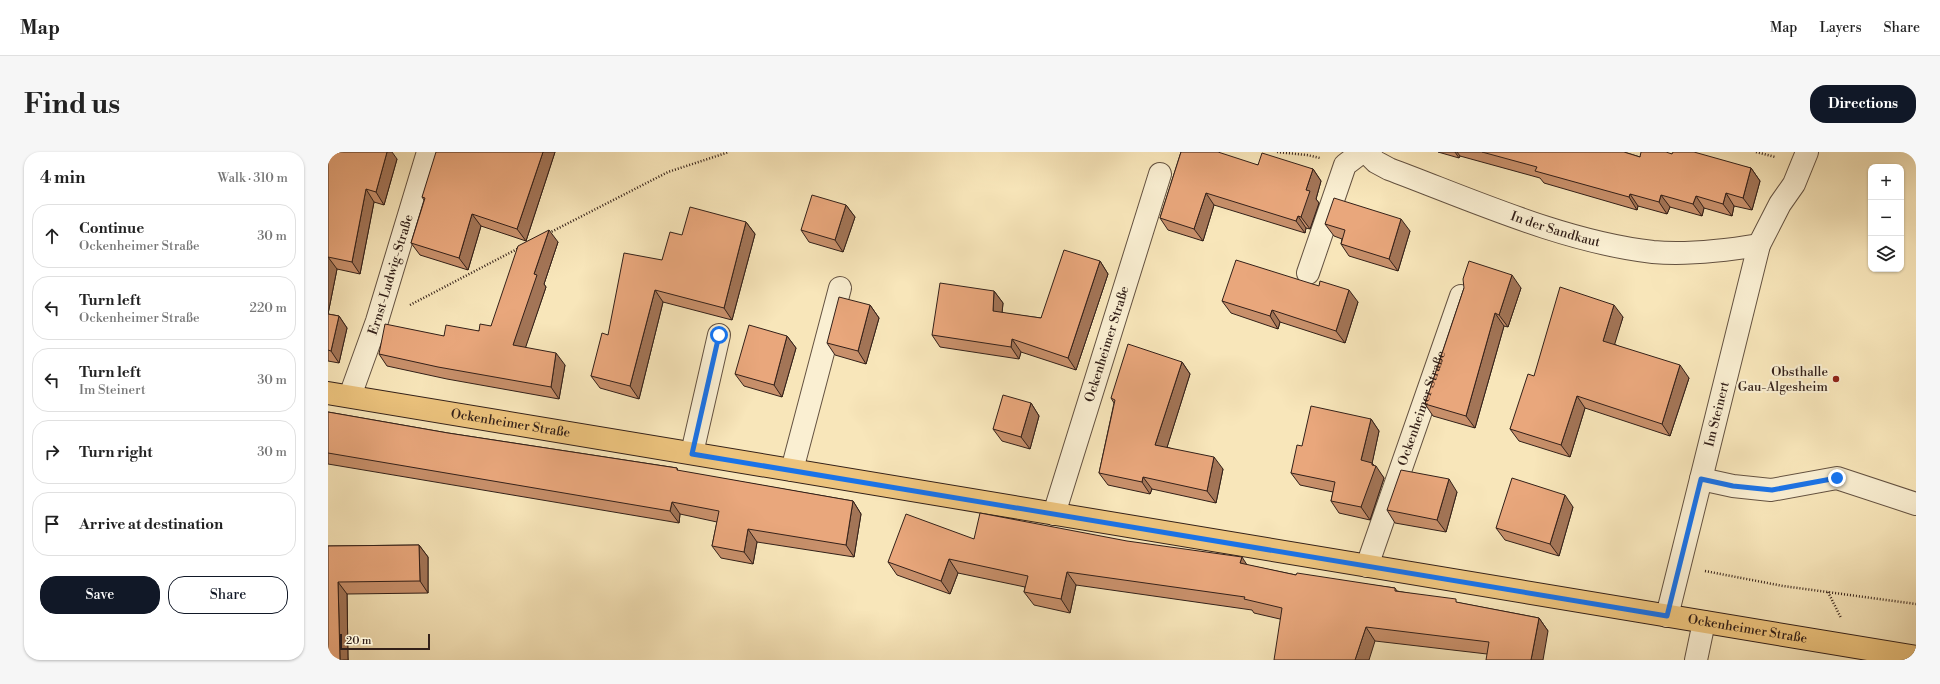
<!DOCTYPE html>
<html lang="en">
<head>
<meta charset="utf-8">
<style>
	:root { --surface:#fff; --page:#f6f6f6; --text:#222; --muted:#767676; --line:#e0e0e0; --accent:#111827 }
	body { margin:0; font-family:"Libre Bodoni",serif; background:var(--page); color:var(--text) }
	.controls { position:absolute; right:12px; top:12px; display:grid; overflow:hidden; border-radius:8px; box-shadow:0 1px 3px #0004 }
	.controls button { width:36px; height:36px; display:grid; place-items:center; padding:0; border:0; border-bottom:1px solid var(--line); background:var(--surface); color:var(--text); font:20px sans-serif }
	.scale { position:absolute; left:12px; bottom:10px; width:90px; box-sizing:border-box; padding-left:4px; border:2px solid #332019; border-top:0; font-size:11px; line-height:14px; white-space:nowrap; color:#332019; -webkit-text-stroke:3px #faefd2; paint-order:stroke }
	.stop { position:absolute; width:12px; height:12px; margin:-9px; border:3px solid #1a73e8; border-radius:50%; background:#fff }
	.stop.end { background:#1a73e8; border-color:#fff; box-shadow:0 1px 4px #0008 }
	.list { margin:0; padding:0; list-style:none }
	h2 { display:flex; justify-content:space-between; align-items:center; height:52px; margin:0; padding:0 16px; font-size:17px }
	h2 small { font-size:13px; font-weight:400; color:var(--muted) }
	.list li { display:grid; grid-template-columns:26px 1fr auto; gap:12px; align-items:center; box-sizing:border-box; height:64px; margin:0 8px 8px; padding:0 8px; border:1px solid var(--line); border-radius:16px }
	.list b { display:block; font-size:15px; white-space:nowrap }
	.list p { margin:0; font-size:13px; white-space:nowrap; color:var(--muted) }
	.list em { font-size:13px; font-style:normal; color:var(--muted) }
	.actions { display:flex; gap:8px; padding:12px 16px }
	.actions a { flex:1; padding:9px 0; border:1px solid var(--accent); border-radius:16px; text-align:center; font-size:14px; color:var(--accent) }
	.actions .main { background:var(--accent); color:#fff }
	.icon { flex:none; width:22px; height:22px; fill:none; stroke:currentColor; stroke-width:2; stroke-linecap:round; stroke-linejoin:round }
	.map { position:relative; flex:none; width:1588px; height:508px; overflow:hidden; border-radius:16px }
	header { display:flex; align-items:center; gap:24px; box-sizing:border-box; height:56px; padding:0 20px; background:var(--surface); border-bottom:1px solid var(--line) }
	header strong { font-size:19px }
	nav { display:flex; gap:22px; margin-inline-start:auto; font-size:14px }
	.intro { display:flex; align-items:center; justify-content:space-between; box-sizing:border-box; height:96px; padding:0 24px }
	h1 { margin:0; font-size:28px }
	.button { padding:10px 18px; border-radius:16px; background:var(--accent); color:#fff; font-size:14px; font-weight:700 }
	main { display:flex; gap:24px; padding:0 24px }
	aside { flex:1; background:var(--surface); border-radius:16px; box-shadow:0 1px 3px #0004 }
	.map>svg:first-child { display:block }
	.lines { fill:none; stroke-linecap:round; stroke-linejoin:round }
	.minor-casing { stroke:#645241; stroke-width:24 }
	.major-casing { stroke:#332019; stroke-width:24 }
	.path { stroke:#332019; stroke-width:2.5; stroke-dasharray:1 2; stroke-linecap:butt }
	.minor { stroke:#faefd2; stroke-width:22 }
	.major { stroke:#ecc37d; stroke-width:22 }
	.wall { fill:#c8906b; stroke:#332019 }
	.shaded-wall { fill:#a37557; stroke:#332019 }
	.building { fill:#e9a77c; stroke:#332019 }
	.route { stroke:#1a73e8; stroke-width:5 }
	.poi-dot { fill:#8f2418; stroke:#faefd2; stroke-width:1.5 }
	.labels { text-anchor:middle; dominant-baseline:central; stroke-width:4; stroke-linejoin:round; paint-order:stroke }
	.street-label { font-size:13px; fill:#332019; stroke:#faefd2 }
	.poi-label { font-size:13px; fill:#332019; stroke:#faefd2; text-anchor:end }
</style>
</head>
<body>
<header>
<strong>Map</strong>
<nav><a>Map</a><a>Layers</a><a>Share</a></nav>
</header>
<div class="intro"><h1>Find us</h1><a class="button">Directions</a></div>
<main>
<aside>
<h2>4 min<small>Walk · 310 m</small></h2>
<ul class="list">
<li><svg class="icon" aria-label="ahead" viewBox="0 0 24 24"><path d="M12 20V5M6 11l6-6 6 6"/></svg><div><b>Continue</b><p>Ockenheimer Straße</p></div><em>30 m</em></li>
<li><svg class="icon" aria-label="left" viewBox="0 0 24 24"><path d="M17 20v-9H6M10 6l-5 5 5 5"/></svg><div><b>Turn left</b><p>Ockenheimer Straße</p></div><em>220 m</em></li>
<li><svg class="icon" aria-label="left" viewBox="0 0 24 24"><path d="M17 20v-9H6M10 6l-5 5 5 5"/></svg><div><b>Turn left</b><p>Im Steinert</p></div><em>30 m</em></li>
<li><svg class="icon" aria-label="right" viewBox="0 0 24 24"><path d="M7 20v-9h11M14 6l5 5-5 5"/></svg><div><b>Turn right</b></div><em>30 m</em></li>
<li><svg class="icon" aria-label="arrive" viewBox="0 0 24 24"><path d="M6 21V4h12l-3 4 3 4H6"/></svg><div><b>Arrive at destination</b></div></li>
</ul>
<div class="actions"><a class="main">Save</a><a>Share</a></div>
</aside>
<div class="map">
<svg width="1588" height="508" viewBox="0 0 1588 508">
	<rect width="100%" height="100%" fill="#f8e6ba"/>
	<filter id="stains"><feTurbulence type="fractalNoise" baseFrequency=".005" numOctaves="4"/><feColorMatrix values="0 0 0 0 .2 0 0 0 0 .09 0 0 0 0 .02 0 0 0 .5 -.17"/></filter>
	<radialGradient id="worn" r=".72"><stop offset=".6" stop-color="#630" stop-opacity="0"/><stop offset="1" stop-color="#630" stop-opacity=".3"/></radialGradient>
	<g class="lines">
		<defs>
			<g id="minor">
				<path id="s1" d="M1038 0 1048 10 1061 17C1144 48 1236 90 1325 100 1360 103 1395 99 1431 93"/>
				<polyline points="980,121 1017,13 1034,0"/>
				<path id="s2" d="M22 244 49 169 100 0"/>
				<polyline points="364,301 391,183"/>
				<polyline points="464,318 512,136"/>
				<polyline points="1373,327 1405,334 1443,338 1509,326 1588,352"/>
				<path id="s3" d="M726 362 832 22"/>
				<path id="s4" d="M1039 414 1133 144"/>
				<path id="s5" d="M1339 464 1431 93 1452 52 1466 32 1479 0"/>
				<polyline points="1368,508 1376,470"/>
			</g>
			<g id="major">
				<path id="s6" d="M0 241 1588 505"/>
			</g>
		</defs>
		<use href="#minor" class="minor-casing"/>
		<use href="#major" class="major-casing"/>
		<g class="path">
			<polyline points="949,0 979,3 992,6"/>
			<polyline points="1428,0 1447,5"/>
			<polyline points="221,81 340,20 401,0"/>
			<polyline points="82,153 191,96"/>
			<polyline points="1377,419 1455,434 1588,452"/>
			<polyline points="1500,440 1513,466"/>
		</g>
		<use href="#minor" class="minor"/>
		<use href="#major" class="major"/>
	</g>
	<g class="wall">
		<polygon points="0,0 69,7 56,53 46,50 32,122 9,117 0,162"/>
		<polygon points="227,0 198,89 153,74 140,118 92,103 83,91 96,48 94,45"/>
		<polygon points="853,0 930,13 985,17 993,29 988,47 991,51 982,77 978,76 977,81 886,53 875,89 840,78 832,66"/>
		<polygon points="1110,0 1296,0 1312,5 1344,2 1423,16 1432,29 1424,58 1406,54 1404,64 1376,56 1374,64 1342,55 1339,62 1310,54 1309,58 1216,31 1212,26 1132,4 1131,6"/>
		<polygon points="518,53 527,65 515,100 481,90 473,78"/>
		<polygon points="418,70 427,82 404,168 335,150 311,247 272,236 263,224 280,183 334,108 354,83"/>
		<polygon points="997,72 1082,79 1070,119 1021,104 1013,92 1014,87 1006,84"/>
		<polygon points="230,90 216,132 218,135 197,196 237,213 231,247 119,227 59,214 51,202 116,184 151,179 163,174"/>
		<polygon points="772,109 780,122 748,218 693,200 691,207 612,195 604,183 666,139 675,151 674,161 713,166"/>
		<polygon points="1136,136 1193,136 1180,175 1176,174 1147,276 1105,264 1097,252"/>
		<polygon points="894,149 1030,150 1017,191 952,170 950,177 903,161"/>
		<polygon points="542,153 551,166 538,212 507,203 499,191"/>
		<polygon points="0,162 11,164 19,176 11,211 0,209"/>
		<polygon points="1295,165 1286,192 1361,226 1342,284 1257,256 1242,305 1191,289 1182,277 1206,224"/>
		<polygon points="459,184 468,196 454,245 416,234 407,222"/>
		<polygon points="854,210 862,222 839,295 895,317 888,351 824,337 822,342 780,333 771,321 786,251 783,246"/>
		<polygon points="703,251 711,264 702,297 674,289 665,277"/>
		<polygon points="0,260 120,281 349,316 350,319 525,349 533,362 526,405 429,390 425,412 393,406 384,394 389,370 352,362 351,371 0,312"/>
		<polygon points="1043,267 1051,279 1044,311 1056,326 1042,368 1011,361 1003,349 1005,340 972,333 963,321 974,294"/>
		<polygon points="1129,340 1118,380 1067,371 1059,358"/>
		<polygon points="1245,355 1231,404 1177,388 1168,376"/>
		<polygon points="646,387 919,413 968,423 1067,436 1069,439 1211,466 1220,479 1159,502 1047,489 926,461 924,458 748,433 742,461 706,453 696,440 697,435 630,421 622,442 569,423 560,410"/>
		<polygon points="91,393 100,405 100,441 19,442 20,508 0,394"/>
	</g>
	<g class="shaded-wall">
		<polygon points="59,0 64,0 69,7 56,53 48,40"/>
		<polygon points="215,0 227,0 198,89 189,77"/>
		<polygon points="1127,0 1129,0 1132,4 1131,6"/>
		<polygon points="1423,16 1432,29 1424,58 1415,46"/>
		<polygon points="985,17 993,29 988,47 991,51 982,77 973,65 978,38"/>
		<polygon points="38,37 46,50 32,122 24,110"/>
		<polygon points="878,41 886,53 875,89 866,77"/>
		<polygon points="1398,41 1406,54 1404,64 1395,52"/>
		<polygon points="1302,42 1310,54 1309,58 1301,45"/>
		<polygon points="1333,43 1342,55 1339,62 1331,50"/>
		<polygon points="1368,44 1376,56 1374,64 1365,52"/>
		<polygon points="518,53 527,65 515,100 507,88"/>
		<polygon points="144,62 153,74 140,118 131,106"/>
		<polygon points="970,64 978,76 977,81 968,69"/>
		<polygon points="1073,67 1082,79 1070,119 1061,107"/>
		<polygon points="418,70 427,82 404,168 396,156"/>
		<polygon points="221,78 230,90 216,132 218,135 194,206 185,193 206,122"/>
		<polygon points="0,105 9,117 0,162"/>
		<polygon points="772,109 780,122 748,218 740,206"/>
		<polygon points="1184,123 1193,136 1180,175 1171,163"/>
		<polygon points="327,138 335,150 311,247 302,234"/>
		<polygon points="1021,138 1030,150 1017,191 1008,179"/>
		<polygon points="666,139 675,151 673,171 665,159"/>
		<polygon points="542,153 551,166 538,212 530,199"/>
		<polygon points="1286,153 1295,165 1284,201 1275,189"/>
		<polygon points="944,158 952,170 950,177 942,164"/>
		<polygon points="1167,161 1176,174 1147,276 1138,264"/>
		<polygon points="11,164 19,176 11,211 3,199"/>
		<polygon points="459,184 468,196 454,245 446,233"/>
		<polygon points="684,187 693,200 691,207 683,195"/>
		<polygon points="228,201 237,213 231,247 223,235"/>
		<polygon points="854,210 862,222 836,305 827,293"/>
		<polygon points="1352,213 1361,226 1342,284 1334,272"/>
		<polygon points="1249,244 1257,256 1242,305 1233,293"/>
		<polygon points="703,251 711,264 702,297 693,285"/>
		<polygon points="1043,267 1051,279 1042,321 1033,308"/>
		<polygon points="886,305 895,317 888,351 879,339"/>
		<polygon points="1044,311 1047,315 1048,314 1056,326 1042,368 1033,355"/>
		<polygon points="815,325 824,337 822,342 814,330"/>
		<polygon points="1121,327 1129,340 1118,380 1109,368"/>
		<polygon points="1237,343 1245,355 1231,404 1222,392"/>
		<polygon points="525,349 533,362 526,405 518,393"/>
		<polygon points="344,350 352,362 351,371 342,359"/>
		<polygon points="420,377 429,390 425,412 416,400"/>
		<polygon points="91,393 100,405 100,441 92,429"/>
		<polygon points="914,405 923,419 912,411"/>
		<polygon points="621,407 630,421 622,442 613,429"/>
		<polygon points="739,420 748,433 742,461 733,447"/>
		<polygon points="10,430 19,442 20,508 12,508"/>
		<polygon points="1211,466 1220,479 1215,508 1203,508"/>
		<polygon points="1038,475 1047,489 1041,508 1027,508"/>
	</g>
	<g class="building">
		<polygon points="0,0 59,0 48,40 38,37 24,110 0,105 0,106"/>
		<polygon points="108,0 215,0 189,77 144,62 131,106 83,91 97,46 94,45"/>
		<polygon points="853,0 890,0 930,13 934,1 985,17 978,38 982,39 973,65 970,64 968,69 878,41 866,77 832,66"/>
		<polygon points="1154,0 1296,0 1312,5 1313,0 1338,0 1344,2 1345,0 1366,0 1423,16 1415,46 1398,41 1395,52 1368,44 1365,52 1333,43 1331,50 1302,42 1301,45 1207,19 1209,15"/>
		<polygon points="484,43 518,53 507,88 473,78"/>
		<polygon points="1006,46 1073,67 1061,107 1013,92 1017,78 997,72"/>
		<polygon points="362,55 418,70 396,156 327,138 302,234 263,224 274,181 280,183 296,101 334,108 342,80 354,83"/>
		<polygon points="221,78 206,122 209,123 185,193 228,201 223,235 110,215 51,202 57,172 116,184 118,173 151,179 152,172 163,174 190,94"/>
		<polygon points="736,98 772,109 740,206 684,187 683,195 604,183 612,131 666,139 665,159 713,166"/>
		<polygon points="908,108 991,134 992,129 1021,138 1008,179 944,158 942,164 894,149"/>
		<polygon points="1141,109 1184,123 1171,163 1167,161 1138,264 1097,252 1136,136 1135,127"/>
		<polygon points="1232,135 1286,153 1275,189 1352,213 1334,272 1249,244 1233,293 1182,277 1200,222 1206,224"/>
		<polygon points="511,145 542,153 530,199 499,191"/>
		<polygon points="0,162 11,164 3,199 0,198"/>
		<polygon points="421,173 459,184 446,233 407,222"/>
		<polygon points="800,192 854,210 827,293 886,305 879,339 815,325 814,330 771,321 787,248 783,246"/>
		<polygon points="675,243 703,251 693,285 665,277"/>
		<polygon points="983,254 1043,267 1033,308 1044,311 1044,313 1048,314 1033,355 1003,349 1007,330 963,321 969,293 974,294"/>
		<polygon points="0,260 120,281 349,316 349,318 525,349 518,393 420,377 416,400 384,394 391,359 344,350 342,359 0,301"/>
		<polygon points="1073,318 1121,327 1109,368 1059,358"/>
		<polygon points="1184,326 1237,343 1222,392 1168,376"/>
		<polygon points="652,361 799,389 914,405 912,411 968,423 969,421 1067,436 1067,439 1128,447 1128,450 1211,466 1203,508 1158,508 1161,490 1038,475 1027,508 946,508 954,456 916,447 917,445 739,420 733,447 696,440 700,424 621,407 613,429 560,410 578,362 646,387"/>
		<polygon points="91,393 92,429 10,430 12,508 0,508 0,394"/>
	</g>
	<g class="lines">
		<polyline class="route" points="391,183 364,302 1339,464 1373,327 1405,334 1444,338 1509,326"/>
	</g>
	<circle class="poi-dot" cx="1508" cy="227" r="4"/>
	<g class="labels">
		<g class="street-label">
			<text stroke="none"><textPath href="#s1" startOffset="206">In der Sandkaut</textPath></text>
			<text stroke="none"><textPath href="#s2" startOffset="128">Ernst-Ludwig-Straße</textPath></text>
			<text stroke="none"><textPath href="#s3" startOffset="178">Ockenheimer Straße</textPath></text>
			<text stroke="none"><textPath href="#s4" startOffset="167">Ockenheimer Straße</textPath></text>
			<text stroke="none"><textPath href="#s5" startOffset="208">Im Steinert</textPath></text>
			<text stroke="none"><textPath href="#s6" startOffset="185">Ockenheimer Straße</textPath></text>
			<text stroke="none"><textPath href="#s6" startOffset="1439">Ockenheimer Straße</textPath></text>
		</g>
		<g class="poi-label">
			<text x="1500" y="220">Obsthalle<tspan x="1500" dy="15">Gau-Algesheim</tspan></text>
		</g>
	</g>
	<rect width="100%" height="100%" filter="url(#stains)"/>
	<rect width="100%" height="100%" fill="url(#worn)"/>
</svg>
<div class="controls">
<button>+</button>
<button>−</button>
<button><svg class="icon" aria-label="layers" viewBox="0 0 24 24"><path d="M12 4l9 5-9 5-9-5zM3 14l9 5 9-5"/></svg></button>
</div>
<div class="scale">20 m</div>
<div class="stop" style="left:391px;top:183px"></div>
<div class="stop end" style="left:1509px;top:326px"></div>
</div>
</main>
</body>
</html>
